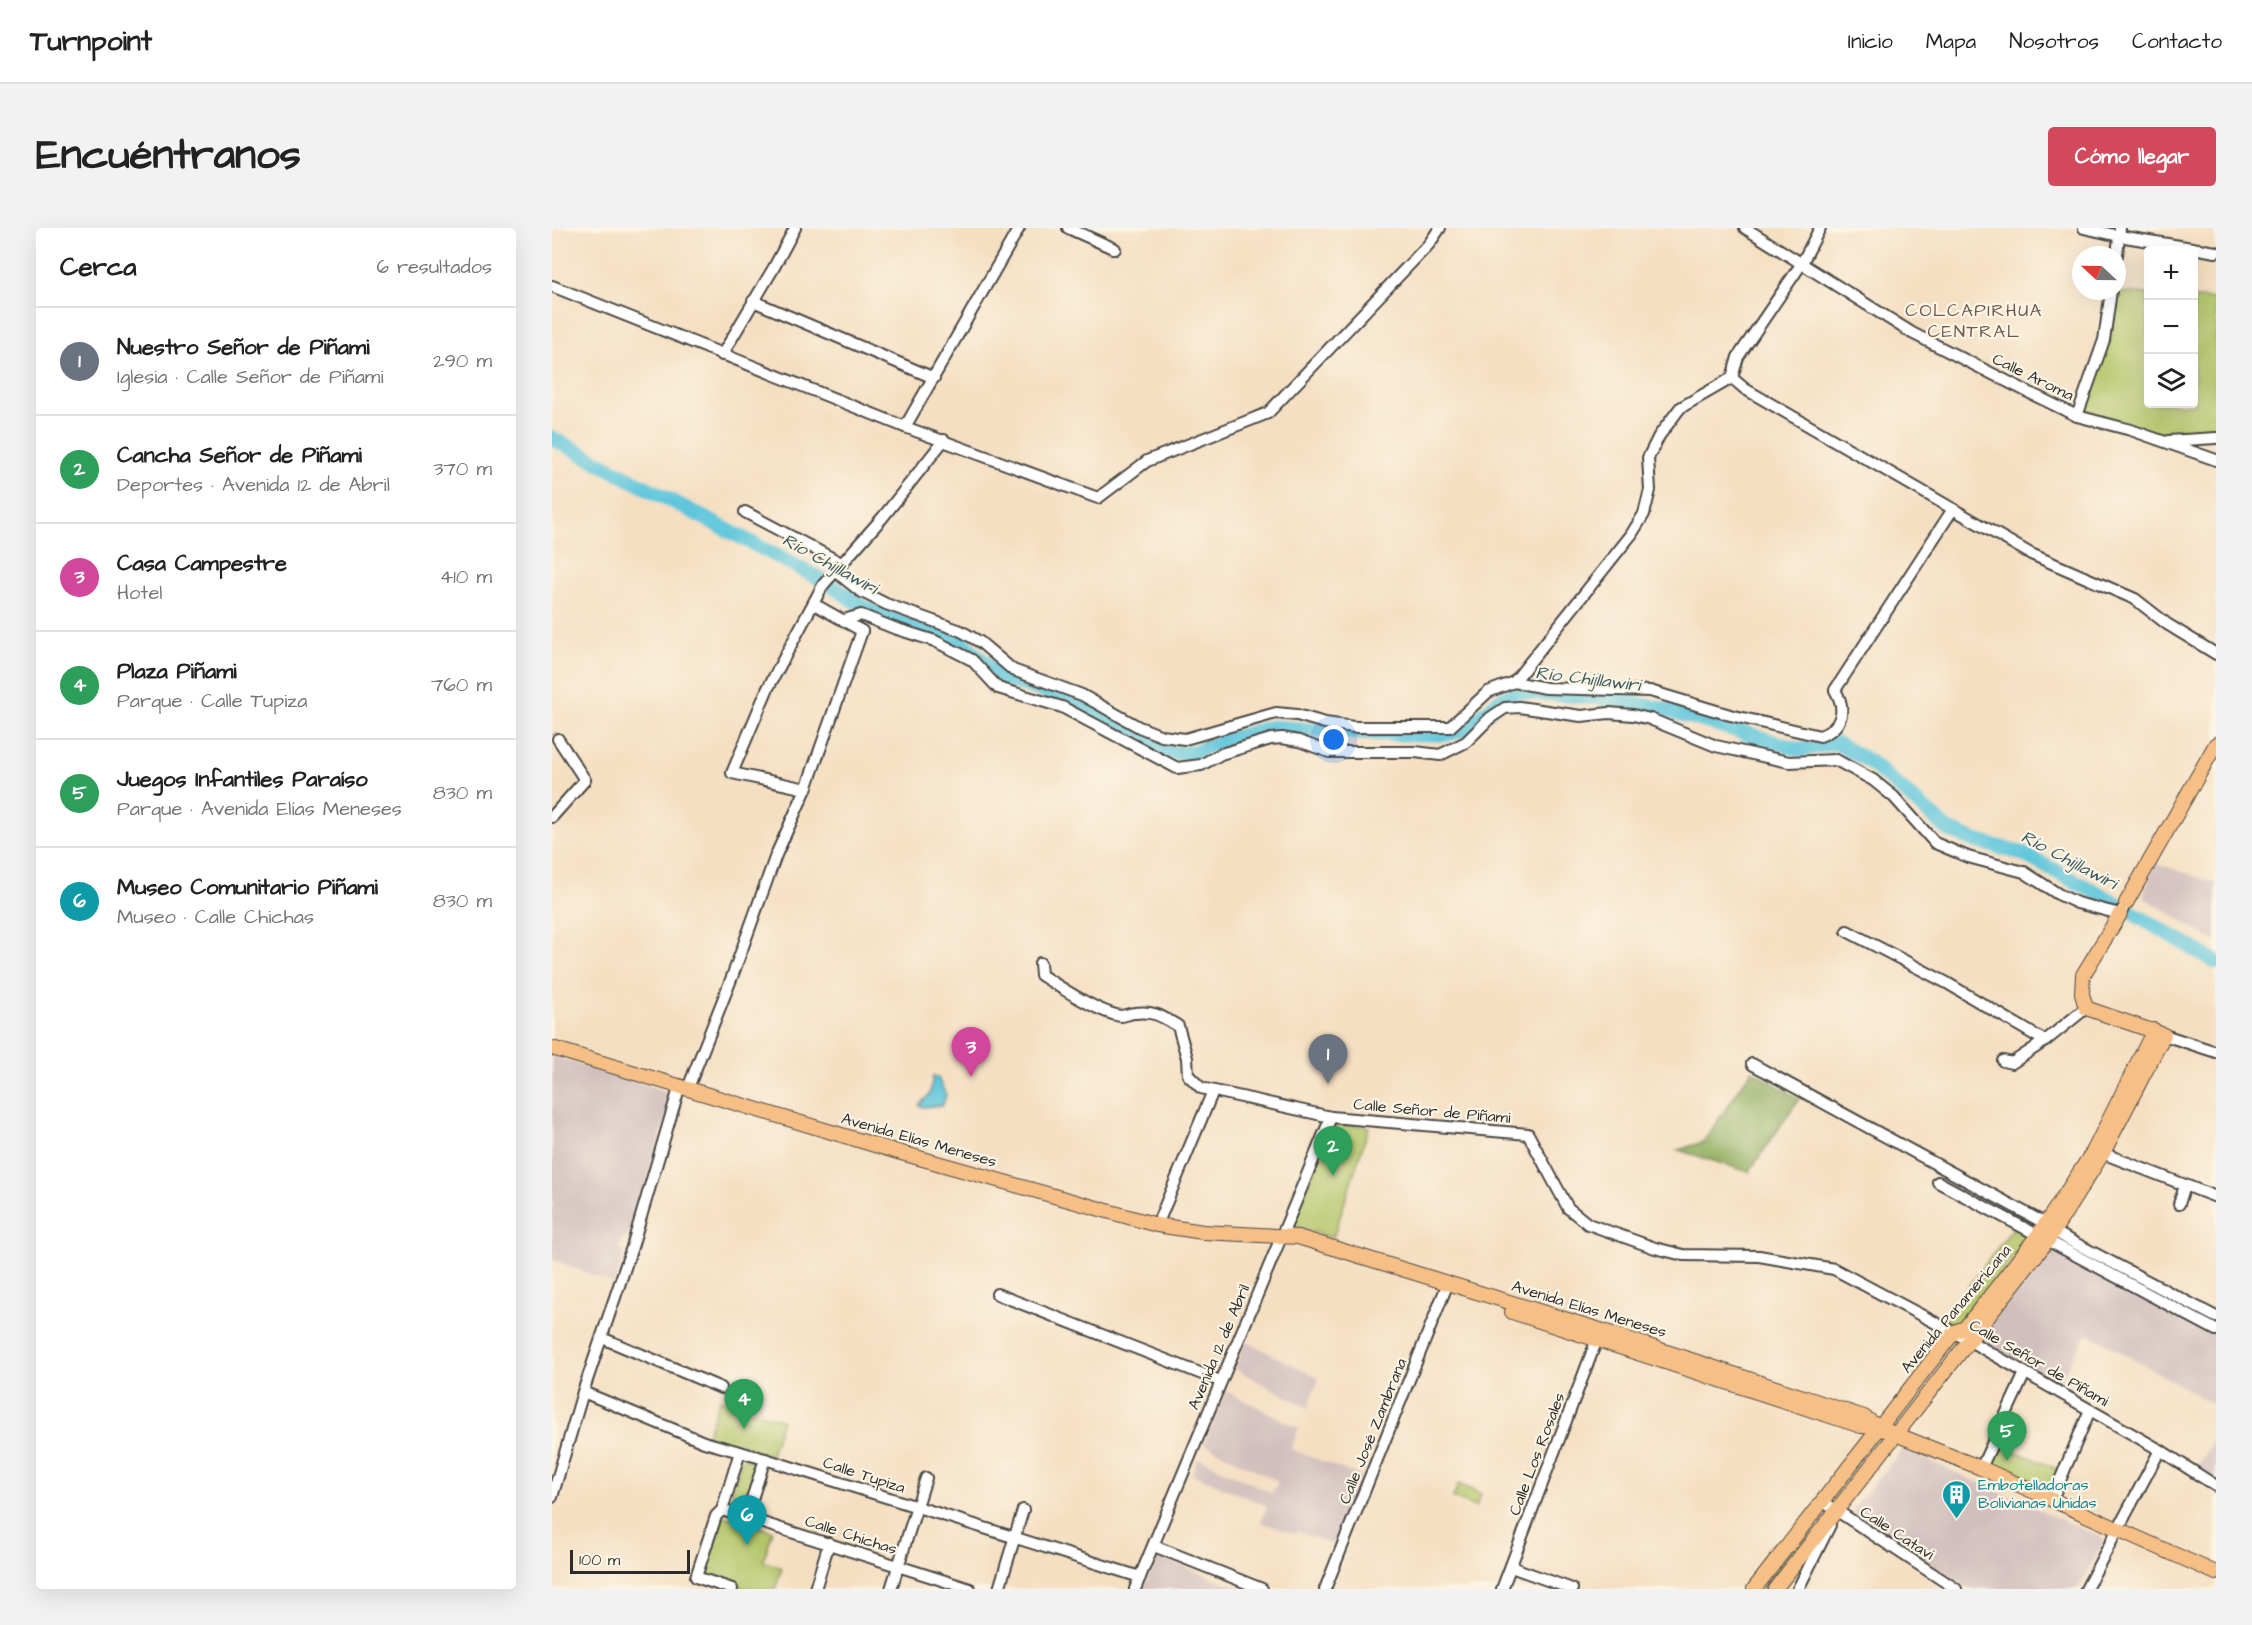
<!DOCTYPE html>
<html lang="es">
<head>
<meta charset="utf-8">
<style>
	:root { --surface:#fff; --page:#f2f2f2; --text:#222; --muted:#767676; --line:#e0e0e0; --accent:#d1495b }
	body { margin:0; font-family:"Architects Daughter",sans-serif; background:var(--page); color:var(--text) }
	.controls { position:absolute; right:18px; top:18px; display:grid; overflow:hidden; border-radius:6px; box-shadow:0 6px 24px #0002 }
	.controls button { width:54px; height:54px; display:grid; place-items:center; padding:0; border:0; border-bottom:2px solid var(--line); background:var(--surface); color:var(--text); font:30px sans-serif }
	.compass { position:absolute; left:1520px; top:18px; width:54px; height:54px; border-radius:50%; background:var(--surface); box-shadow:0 6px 24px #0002; rotate:292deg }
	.scale { position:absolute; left:18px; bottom:15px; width:120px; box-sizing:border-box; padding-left:6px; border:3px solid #2b2b2b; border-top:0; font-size:16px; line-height:21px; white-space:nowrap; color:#2b2b2b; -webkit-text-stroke:4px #fcf5e5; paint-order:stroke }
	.you { position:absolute; left:782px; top:512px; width:21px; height:21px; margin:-15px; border:4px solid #fff; border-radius:50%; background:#1a73e8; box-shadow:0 0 0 9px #1a73e833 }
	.badge { display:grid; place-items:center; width:39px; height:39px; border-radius:50%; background:var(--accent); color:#fff; font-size:20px; font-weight:700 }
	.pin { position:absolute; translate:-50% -50px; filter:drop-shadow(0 2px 3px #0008) }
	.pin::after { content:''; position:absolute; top:32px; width:21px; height:18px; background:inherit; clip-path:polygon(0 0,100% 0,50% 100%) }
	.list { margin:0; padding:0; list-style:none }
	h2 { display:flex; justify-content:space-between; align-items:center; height:78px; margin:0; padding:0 24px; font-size:26px }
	h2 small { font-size:20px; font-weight:400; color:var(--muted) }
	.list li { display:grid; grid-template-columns:39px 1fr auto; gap:18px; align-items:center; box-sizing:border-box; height:108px; padding:0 24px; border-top:2px solid var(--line) }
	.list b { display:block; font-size:22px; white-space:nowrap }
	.list p { margin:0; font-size:20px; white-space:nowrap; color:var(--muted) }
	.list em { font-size:20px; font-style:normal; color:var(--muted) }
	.icon { flex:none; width:33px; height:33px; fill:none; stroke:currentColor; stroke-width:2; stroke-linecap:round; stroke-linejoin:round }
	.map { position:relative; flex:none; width:1664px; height:1361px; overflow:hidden; border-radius:6px }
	header { display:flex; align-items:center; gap:36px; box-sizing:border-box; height:84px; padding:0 30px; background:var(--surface); border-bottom:2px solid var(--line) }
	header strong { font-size:28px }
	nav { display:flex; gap:33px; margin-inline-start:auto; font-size:21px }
	.intro { display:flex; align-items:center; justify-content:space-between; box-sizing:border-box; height:144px; padding:0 36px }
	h1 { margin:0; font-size:42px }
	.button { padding:15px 27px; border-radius:6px; background:var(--accent); color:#fff; font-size:21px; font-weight:700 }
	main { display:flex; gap:36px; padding:0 36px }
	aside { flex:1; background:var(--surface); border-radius:6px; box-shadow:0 6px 24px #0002 }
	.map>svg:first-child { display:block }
	.industrial { fill:#d1bfbd }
	.green { fill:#b2c568; stroke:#6e784a; stroke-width:1.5 }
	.forest { fill:#8daa5c; stroke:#5c6a44; stroke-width:1.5 }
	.water { fill:#5ec6db; stroke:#447883; stroke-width:1.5 }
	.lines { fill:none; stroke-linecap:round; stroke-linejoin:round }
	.stream { stroke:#5ec6db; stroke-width:2 }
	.river { stroke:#5ec6db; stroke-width:15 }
	.minor-casing { stroke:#494642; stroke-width:14 }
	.major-casing { stroke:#494642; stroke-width:16 }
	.minor { stroke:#fff; stroke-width:10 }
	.major { stroke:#f5bf86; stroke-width:14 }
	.labels { text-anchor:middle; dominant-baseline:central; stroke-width:4.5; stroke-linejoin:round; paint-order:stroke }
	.street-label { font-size:16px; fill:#2b2b2b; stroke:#fcf5e5 }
	.culture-label { font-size:16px; fill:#0d838f; stroke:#fcf5e5; text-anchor:start }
	.neighbourhood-label { font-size:18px; letter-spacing:1.5px; fill:#71594d; stroke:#fcf5e5 }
	.water-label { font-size:18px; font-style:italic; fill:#3a5a60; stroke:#fcf5e5 }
</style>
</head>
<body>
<header>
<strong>Turnpoint</strong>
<nav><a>Inicio</a><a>Mapa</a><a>Nosotros</a><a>Contacto</a></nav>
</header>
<div class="intro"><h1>Encuéntranos</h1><a class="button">Cómo llegar</a></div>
<main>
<aside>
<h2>Cerca<small>6 resultados</small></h2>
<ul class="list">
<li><span class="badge" style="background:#6b7280">1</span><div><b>Nuestro Señor de Piñami</b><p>Iglesia · Calle Señor de Piñami</p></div><em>290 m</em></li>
<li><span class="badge" style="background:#2e9e5b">2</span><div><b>Cancha Señor de Piñami</b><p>Deportes · Avenida 12 de Abril</p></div><em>370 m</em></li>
<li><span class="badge" style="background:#d1479c">3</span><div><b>Casa Campestre</b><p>Hotel</p></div><em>410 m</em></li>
<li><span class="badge" style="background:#2e9e5b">4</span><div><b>Plaza Piñami</b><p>Parque · Calle Tupiza</p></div><em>760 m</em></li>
<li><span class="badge" style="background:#2e9e5b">5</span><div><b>Juegos Infantiles Paraíso</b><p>Parque · Avenida Elías Meneses</p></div><em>830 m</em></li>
<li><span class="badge" style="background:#0f9aa8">6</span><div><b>Museo Comunitario Piñami</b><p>Museo · Calle Chichas</p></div><em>830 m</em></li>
</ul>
</aside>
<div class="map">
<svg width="1664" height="1361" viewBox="0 0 1664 1361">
	<rect width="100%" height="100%" fill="#fcf5e5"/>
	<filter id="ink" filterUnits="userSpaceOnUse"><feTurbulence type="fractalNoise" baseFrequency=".0167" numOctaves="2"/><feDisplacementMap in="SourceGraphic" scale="12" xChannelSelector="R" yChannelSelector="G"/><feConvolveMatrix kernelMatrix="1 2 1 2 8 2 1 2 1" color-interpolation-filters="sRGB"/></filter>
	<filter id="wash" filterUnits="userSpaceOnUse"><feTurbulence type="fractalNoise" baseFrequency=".008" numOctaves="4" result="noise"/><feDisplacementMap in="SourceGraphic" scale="24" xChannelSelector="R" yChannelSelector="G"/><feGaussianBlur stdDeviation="1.35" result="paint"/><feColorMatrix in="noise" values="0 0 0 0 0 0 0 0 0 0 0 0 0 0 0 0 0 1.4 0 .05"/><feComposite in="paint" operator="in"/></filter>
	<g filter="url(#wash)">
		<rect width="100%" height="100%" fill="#f5dfc2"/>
		<g class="industrial">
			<polygon points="1603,635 1664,655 1664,714 1593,670 1592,665"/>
			<polygon points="0,828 121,865 79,1007 71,1011 67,1020 72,1028 62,1056 0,1031"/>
			<polygon points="1497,1019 1664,1106 1664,1178 1536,1105 1505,1156 1426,1110"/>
			<polygon points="693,1113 767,1150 756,1180 683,1141"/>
			<polygon points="674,1163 747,1200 739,1221 810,1249 784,1318 745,1303 743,1306 709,1294 715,1278 640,1246 646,1230 720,1265 725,1256 725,1253 652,1216"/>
			<polygon points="1664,1208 1664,1252 1645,1239"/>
			<polygon points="1351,1221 1548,1309 1552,1314 1526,1361 1417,1361 1301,1286 1302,1280"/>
			<polygon points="608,1329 615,1332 690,1361 591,1361 604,1332"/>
		</g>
		<g class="green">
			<polygon points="1566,64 1596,66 1596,176 1642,176 1642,70 1664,71 1664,203 1594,204 1535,185 1532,178 1557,113"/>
			<polygon points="781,895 817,899 781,1010 740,997"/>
			<polygon points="1461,1000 1478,1009 1411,1095 1404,1099 1391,1092"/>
			<polygon points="168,1171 230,1192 219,1227 154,1209"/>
			<polygon points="1444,1215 1507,1242 1498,1263 1438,1237 1437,1232"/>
			<polygon points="192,1230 207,1235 191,1283 189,1283 176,1278 189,1232"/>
			<polygon points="906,1256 929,1266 924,1279 901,1270"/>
			<polygon points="172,1288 221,1303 211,1333 230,1340 223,1361 195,1361 153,1347 152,1344"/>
			<polygon points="1256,1300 1260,1304 1218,1361 1209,1361"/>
		</g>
		<polygon class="forest" points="1200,842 1247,871 1197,944 1126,922 1151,914"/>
		<polygon class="water" points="381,848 386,850 394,867 391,877 371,879 367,877 378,866"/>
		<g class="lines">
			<g class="stream">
				<polyline points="1374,939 1394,953"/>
				<polyline points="1407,959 1484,998"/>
				<polyline points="1636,1081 1664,1095"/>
			</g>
			<polyline class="river" points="0,210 276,355 311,379 348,394 378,401 412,415 450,450 530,475 571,502 615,524 639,525 670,513 719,499 824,506 895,506 914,501 948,472 965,463 1051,470 1116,482 1249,522 1284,515 1317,533 1395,601 1423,613 1469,625 1555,670 1664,734"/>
		</g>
	</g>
	<g filter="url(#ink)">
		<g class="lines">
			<defs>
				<g id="minor">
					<polyline points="516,0 563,21"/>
					<polyline points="1193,0 1360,105 1480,166 1525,188 1579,202 1664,232"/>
					<polyline points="1532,0 1567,8 1664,24"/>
					<polyline points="1565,27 1568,0"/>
					<polyline points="0,58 353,199 546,270 595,233 716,185 877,16 888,0"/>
					<polyline points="201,73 382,150"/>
					<polyline points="170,127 221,41 243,0"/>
					<polyline points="1180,150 1193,161 1479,326 1583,371 1615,396 1664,426"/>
					<polyline points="1525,188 1552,112 1559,63"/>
					<polyline points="353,199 467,0"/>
					<polyline points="1616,213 1664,210"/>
					<polyline points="193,284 291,336"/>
					<path d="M283 343 308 363 334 376 409 403 428 414 461 442 530 467 587 499 610 508 633 511 724 485 745 487 773 495 802 499H898L936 464 962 454 994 460 1098 463 1178 487 1268 508C1290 500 1295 482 1283 462L1401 281"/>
					<polyline points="292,392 309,387 342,400 383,413 420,432 446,460 510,479 625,540 649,537 669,526 719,511 730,510 747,513 777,524 863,524 888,527 914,514 938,490 953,480 967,479 1029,488 1057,485 1081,487 1098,491 1164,518 1237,534 1284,532 1321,552 1342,569 1383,615 1416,629 1472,644 1506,666 1525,675 1568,686 1571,681"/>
					<polyline points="962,454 1079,307 1092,286 1098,262 1096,230 1107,208 1128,180 1180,150 1186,129 1250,35 1268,0"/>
					<polyline points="254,561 180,545 215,462 271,357 331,289 392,212"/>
					<polyline points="0,589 33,552 6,511"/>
					<polyline points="1295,703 1395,755 1493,813"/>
					<path d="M488 735 489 747C508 759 547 785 569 788 573 788 578 785 583 785 603 783 609 788 626 798L635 830 636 847 649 860 779 889 976 906 1016 980 1036 996 1103 1020 1131 1027 1207 1028 1282 1041 1416 1112 1608 1222 1664 1258"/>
					<polyline points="1612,807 1664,824"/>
					<polyline points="1451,833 1460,835 1493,813 1534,780"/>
					<polyline points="1200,836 1494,996 1502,1003 1517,1012 1664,1089"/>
					<polyline points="136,860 180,749 224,627 254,561 310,403 262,376"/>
					<polyline points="1545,923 1664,969"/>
					<polyline points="1386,954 1664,1102"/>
					<polyline points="1627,976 1633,957"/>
					<polyline points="605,997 661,863"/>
					<polyline points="445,1066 668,1153"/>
					<polyline points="50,1110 169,1160"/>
					<polyline points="31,1164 152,1214 213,1231 588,1349"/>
					<polyline points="1429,1240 1473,1145"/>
					<polyline points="0,1269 31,1164 80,1019 128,857"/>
					<polyline points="1500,1271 1538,1182"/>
					<polyline points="1270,1273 1404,1361"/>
					<polyline points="170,1282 418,1361"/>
					<polyline points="194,1289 213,1231"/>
					<polyline points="602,1318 710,1361"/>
					<polyline points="959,1339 1020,1361"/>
					<polyline points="180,1361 144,1349 164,1288 170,1282 188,1224"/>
					<polyline points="263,1361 277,1315"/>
					<polyline points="339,1361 374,1250"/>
					<polyline points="447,1361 471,1282"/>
					<polyline points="583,1361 779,889"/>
					<polyline points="773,1361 896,1055"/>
					<polyline points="950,1361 1047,1106"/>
					<polyline points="1246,1361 1278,1297"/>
					<polyline points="1534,1361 1608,1222"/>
				</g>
				<g id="major">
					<polyline points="1574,675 1664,516"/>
					<polyline points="0,820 346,924 605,997 651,1004 746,1009 1048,1102 1312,1189 1328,1200 1429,1240 1664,1345"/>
					<polyline points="960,1084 1309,1198 1325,1199"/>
					<polyline points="1202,1361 1402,1104 1413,1100 1486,1007 1516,962 1542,922 1602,802"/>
					<polyline points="1223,1361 1496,1012 1551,925 1612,807 1534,780 1530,766 1531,747 1568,686"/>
				</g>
			</defs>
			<use href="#minor" class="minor-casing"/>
			<use href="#major" class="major-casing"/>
			<use href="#minor" class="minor"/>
			<use href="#major" class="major"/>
		</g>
	</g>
	<defs>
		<symbol id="building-pin" viewBox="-11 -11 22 30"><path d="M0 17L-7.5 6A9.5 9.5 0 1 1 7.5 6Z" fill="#0f9aa8" stroke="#fcf5e5"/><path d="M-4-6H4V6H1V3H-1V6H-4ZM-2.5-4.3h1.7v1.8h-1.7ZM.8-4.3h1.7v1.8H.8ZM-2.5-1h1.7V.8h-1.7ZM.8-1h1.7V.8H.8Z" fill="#fff"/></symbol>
	</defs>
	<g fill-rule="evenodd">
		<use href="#building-pin" x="1388" y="1250" width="33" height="45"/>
	</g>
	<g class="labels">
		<g class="street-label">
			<text transform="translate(1481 149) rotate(26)">Calle Aroma</text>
			<text transform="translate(880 883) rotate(5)">Calle Señor de Piñami</text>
			<text transform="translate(367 912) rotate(16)">Avenida Elías Meneses</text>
			<text transform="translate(1037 1081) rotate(17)">Avenida Elías Meneses</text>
			<text transform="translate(1404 1081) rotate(-50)">Avenida Panamericana</text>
			<text transform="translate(667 1119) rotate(-67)">Avenida 12 de Abril</text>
			<text transform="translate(1487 1135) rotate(30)">Calle Señor de Piñami</text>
			<text transform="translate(821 1203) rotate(-68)">Calle José Zambrana</text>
			<text transform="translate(985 1226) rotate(-69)">Calle Los Rosales</text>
			<text transform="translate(312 1247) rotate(18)">Calle Tupiza</text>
			<text transform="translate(1345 1305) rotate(33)">Calle Catavi</text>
			<text transform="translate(299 1307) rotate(18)">Calle Chichas</text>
		</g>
		<g class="culture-label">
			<text x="1426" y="1257">Embotelladoras<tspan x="1426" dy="18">Bolivianas Unidas</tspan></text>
		</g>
		<g class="neighbourhood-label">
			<text x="1422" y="82">COLCAPIRHUA<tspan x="1422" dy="21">CENTRAL</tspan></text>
		</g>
		<g class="water-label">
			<text transform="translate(278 336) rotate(29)">Río Chijllawiri</text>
			<text transform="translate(1036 451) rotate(7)">Río Chijllawiri</text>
			<text transform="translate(1517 632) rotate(28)">Río Chijllawiri</text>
		</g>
	</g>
</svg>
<div class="controls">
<button>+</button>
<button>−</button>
<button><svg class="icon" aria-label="layers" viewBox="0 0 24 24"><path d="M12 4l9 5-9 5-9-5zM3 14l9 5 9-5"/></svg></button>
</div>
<svg class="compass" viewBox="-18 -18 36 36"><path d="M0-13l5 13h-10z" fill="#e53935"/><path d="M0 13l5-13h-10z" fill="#767676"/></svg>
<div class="scale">100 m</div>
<div class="you"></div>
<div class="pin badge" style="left:776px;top:856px;background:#6b7280">1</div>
<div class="pin badge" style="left:781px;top:948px;background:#2e9e5b">2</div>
<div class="pin badge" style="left:419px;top:849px;background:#d1479c">3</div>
<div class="pin badge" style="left:192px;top:1201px;background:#2e9e5b">4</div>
<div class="pin badge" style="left:1455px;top:1233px;background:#2e9e5b">5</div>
<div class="pin badge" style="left:195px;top:1317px;background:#0f9aa8">6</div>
</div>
</main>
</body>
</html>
